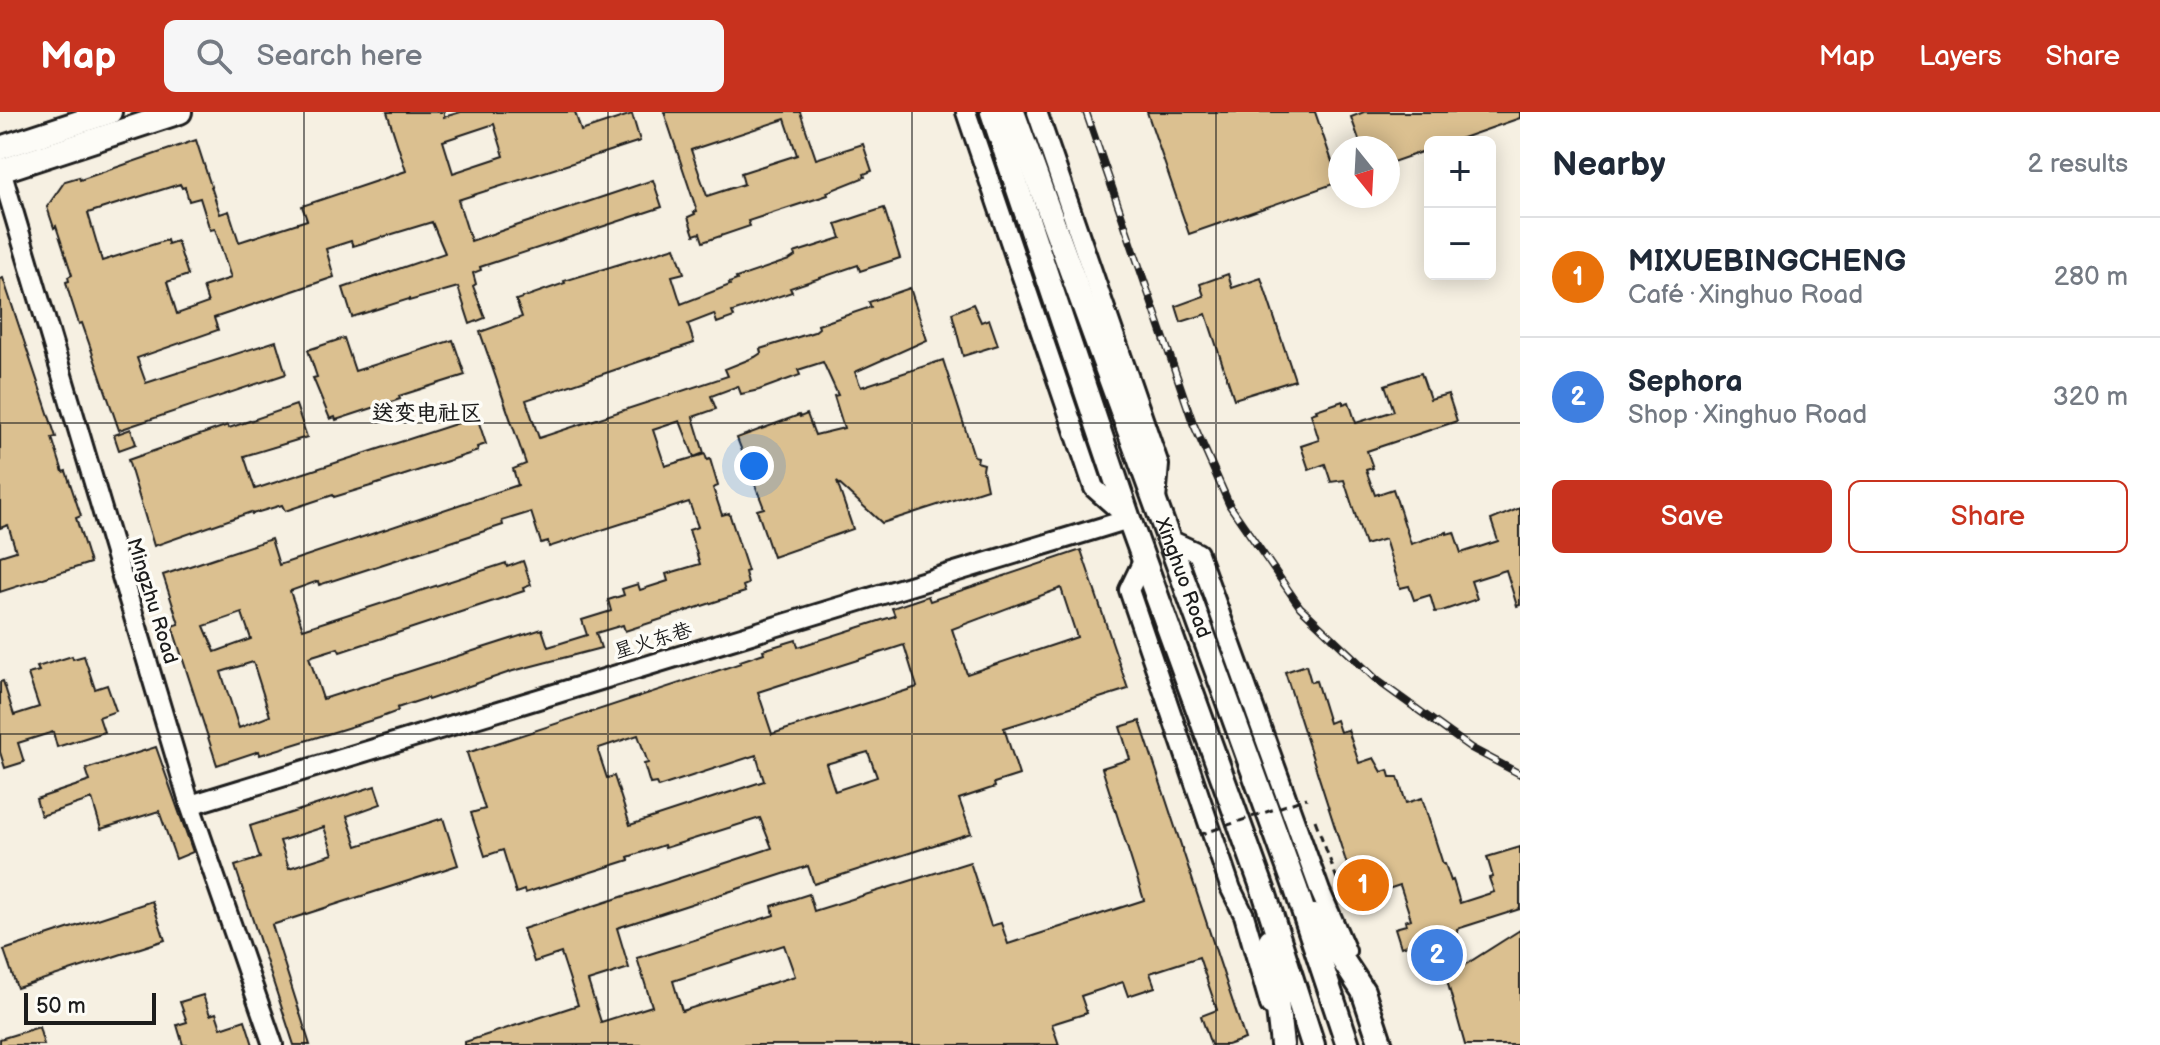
<!DOCTYPE html>
<html lang="en">
<head>
<meta charset="utf-8">
<style>
	:root { --surface:#fff; --page:#f6f6f7; --text:#1f2937; --muted:#747a83; --line:#e0e1e3; --accent:#c8321e }
	body { margin:0; font-family:"Balsamiq Sans","LXGW WenKai TC",sans-serif; background:var(--page); color:var(--text) }
	.controls { position:absolute; right:24px; top:24px; display:grid; overflow:hidden; border-radius:12px; box-shadow:0 4px 20px #0003 }
	.controls button { width:72px; height:72px; display:grid; place-items:center; padding:0; border:0; border-bottom:2px solid var(--line); background:var(--surface); color:var(--text); font:40px sans-serif }
	.compass { position:absolute; left:1328px; top:24px; width:72px; height:72px; border-radius:50%; background:var(--surface); box-shadow:0 4px 20px #0003; rotate:162deg }
	.scale { position:absolute; left:24px; bottom:20px; width:132px; box-sizing:border-box; padding-left:8px; border:4px solid #1c1c1c; border-top:0; font-size:22px; line-height:28px; white-space:nowrap; color:#1c1c1c; -webkit-text-stroke:6px #fdfcf7; paint-order:stroke }
	.you { position:absolute; left:754px; top:354px; width:28px; height:28px; margin:-20px; border:6px solid #fff; border-radius:50%; background:#1a73e8; box-shadow:0 0 0 12px #1a73e833 }
	.badge { display:grid; place-items:center; width:52px; height:52px; border-radius:50%; background:var(--accent); color:#fff; font-size:26px; font-weight:700 }
	.pin { position:absolute; translate:-50% -50%; border:4px solid #fff; box-shadow:0 2px 8px #0006 }
	.list { margin:0; padding:0; list-style:none }
	h2 { display:flex; justify-content:space-between; align-items:center; height:104px; margin:0; padding:0 32px; font-size:34px }
	h2 small { font-size:26px; font-weight:400; color:var(--muted) }
	.list li { display:grid; grid-template-columns:52px 1fr auto; gap:24px; align-items:center; box-sizing:border-box; height:120px; padding:0 32px; border-top:2px solid var(--line) }
	.list b { display:block; font-size:30px; white-space:nowrap }
	.list p { margin:0; font-size:26px; white-space:nowrap; color:var(--muted) }
	.list em { font-size:26px; font-style:normal; color:var(--muted) }
	.actions { display:flex; gap:16px; padding:24px 32px }
	.actions a { flex:1; padding:18px 0; border:2px solid var(--accent); border-radius:12px; text-align:center; font-size:28px; color:var(--accent) }
	.actions .main { background:var(--accent); color:#fff }
	.icon { flex:none; width:44px; height:44px; fill:none; stroke:currentColor; stroke-width:2; stroke-linecap:round; stroke-linejoin:round }
	.map { position:relative; flex:none; width:1520px; height:933px; overflow:hidden }
	header { display:flex; align-items:center; gap:48px; box-sizing:border-box; height:112px; padding:0 40px; background:var(--accent); color:#fff }
	header strong { font-size:38px }
	nav { display:flex; gap:44px; margin-inline-start:auto; font-size:28px }
	.search { width:560px; height:72px; background:var(--page); display:flex; align-items:center; gap:20px; box-sizing:border-box; padding:0 28px; border-radius:12px; color:var(--muted); font-size:30px }
	main { display:flex }
	aside { flex:1; background:var(--surface) }
	.map>svg:first-child { display:block }
	.building { fill:#dbc090; stroke:#1c1c1c; stroke-width:2; fill-rule:evenodd }
	.lines { fill:none; stroke-linecap:round; stroke-linejoin:round }
	.minor-casing { stroke:#1c1c1c; stroke-width:24 }
	.major-casing { stroke:#1c1c1c; stroke-width:28 }
	.path { stroke:#1c1c1c; stroke-width:3; stroke-dasharray:8 6; stroke-linecap:butt }
	.minor { stroke:#fdfcf7; stroke-width:18 }
	.major { stroke:#fdfcf7; stroke-width:22 }
	.rail-casing { stroke:#1c1c1c; stroke-width:8 }
	.rail { stroke:#fdfcf7; stroke-width:5; stroke-dasharray:15; stroke-linecap:butt }
	.path-bridge { stroke:#1c1c1c; stroke-width:3; stroke-dasharray:8 6; stroke-linecap:butt }
	.grid { fill:none; stroke:#1c1c1c; stroke-width:2; stroke-opacity:0.55 }
	.labels { text-anchor:middle; dominant-baseline:central; stroke-width:7; stroke-linejoin:round; paint-order:stroke }
	.street-label { font-size:20px; fill:#1c1c1c; stroke:#fdfcf7 }
	.neighbourhood-label { font-size:22px; font-weight:bold; fill:#1c1c1c; stroke:#fdfcf7 }
</style>
</head>
<body>
<header>
<strong>Map</strong>
<div class="search"><svg class="icon" aria-label="search" viewBox="0 0 24 24"><circle cx="10" cy="10" r="6"/><path d="M15 15l6 6"/></svg>Search here</div>
<nav><a>Map</a><a>Layers</a><a>Share</a></nav>
</header>
<main>
<div class="map">
<svg width="1520" height="933" viewBox="0 0 1520 933">
	<rect width="100%" height="100%" fill="#f6f0e2"/>
	<filter id="ink" filterUnits="userSpaceOnUse"><feTurbulence type="fractalNoise" baseFrequency=".0125" numOctaves="2"/><feDisplacementMap in="SourceGraphic" scale="16" xChannelSelector="R" yChannelSelector="G"/><feConvolveMatrix kernelMatrix="1 2 1 2 8 2 1 2 1" color-interpolation-filters="sRGB"/></filter>
	<g filter="url(#ink)">
		<g class="building">
			<path d="M387 0H444V5L461 0H575L581 19 632 2 640 29 458 88 471 129 653 68 662 95 480 155 481 158 473 161 476 172 473 174 485 206 470 212 458 175 409 189V187L352 205 343 176 445 141 432 110 353 134 351 129 326 137 334 165 214 206 218 218 137 246 146 271 276 229 286 262 119 318 82 211 79 212 68 178 66 170 69 169 68 165 72 163 56 114 54 116 47 95 65 69 79 65 80 68 196 28 220 102 229 99 239 130 307 108 302 94 406 59ZM494 12 504 44 453 61 443 29ZM180 72 182 76 185 75 189 89 200 86 210 118 215 117 231 166 203 175 208 191 177 202 167 170 188 163 177 129 168 132 167 128 102 149 88 101Z"/>
			<path d="M664 0H800L816 47 863 32 872 59 864 62 865 65 827 80 828 83 748 109 750 114 703 130 700 121 694 123 688 105 695 102 694 100 697 99ZM785 7 797 43 741 61 744 72 707 84 691 38Z"/>
			<polygon points="1147,0 1315,0 1339,70 1189,122"/>
			<polygon points="1364,0 1520,0 1520,6 1451,30 1430,30 1430,37 1390,51 1388,36 1362,36 1351,5"/>
			<path d="M884 96 900 146 860 159 858 153 790 176 792 180 732 200 734 205 717 211 714 202 688 212 694 231 526 288 539 326 728 264 725 257 755 245 761 241 760 237 814 220 819 216 818 213 871 195 869 190 910 176 927 228 855 260 861 275 943 248 974 344 978 345 977 350 984 352 983 358 987 377 882 411 837 370 853 417 773 445 757 398 764 396 737 326 799 303 800 305 807 302 815 323 844 316 834 284 838 283 823 250 798 258 800 263 759 278 741 282 738 274 711 284 716 297 693 305 704 341 694 345 680 309 653 318 665 354 705 342 707 348 710 347 718 374 713 376 722 403 729 401 748 459 745 460 748 472 743 474 745 480 625 519 623 513 596 521 601 536 513 559 428 588 427 586 397 596 398 599 379 606 260 643 259 639 217 653 172 514 179 512 163 463 271 427 279 453 518 373 513 357 526 352 480 220 522 205 516 188 565 171 564 169 675 135 684 161 672 164 681 192 730 173 729 171 737 168 736 166 789 148 795 144 794 141 841 126 836 112ZM689 390 698 415 689 418 700 452 666 462 668 469 640 478 638 472 622 477 624 483 608 488 611 499 582 508 587 523 548 535 542 517 323 587 309 545 338 536 340 540 524 479 523 476 531 473 523 449 507 455 506 451 303 517 290 479 318 469 319 473 359 460 503 413 502 409 531 400 541 431 548 429 549 435ZM242 501 251 527 215 540 204 514ZM253 550 270 604 239 616 221 560Z"/>
			<polygon points="1228,162 1232,176 1261,166 1295,268 1234,287 1206,202 1181,210 1176,194 1204,184 1200,172"/>
			<polygon points="3,166 56,325 52,326 63,360 66,359 81,404 76,406 90,451 0,480 0,444 16,439 8,413 0,416 0,167"/>
			<polygon points="973,192 981,210 989,207 998,233 963,244 952,201"/>
			<polygon points="344,226 355,259 453,228 465,263 399,284 400,287 336,308 335,305 330,307 313,266 317,265 308,238"/>
			<polygon points="1421,261 1430,287 1448,282 1457,309 1367,339 1373,356 1366,358 1375,383 1393,377 1411,432 1447,420 1447,422 1454,420 1461,441 1498,429 1491,408 1520,396 1520,493 1517,494 1506,458 1471,469 1477,487 1442,499 1435,500 1430,483 1414,488 1409,474 1400,476 1385,427 1365,433 1344,368 1331,370 1325,352 1309,358 1301,334 1319,328 1311,302 1317,300 1316,298 1343,289 1343,292 1349,290 1356,311 1394,299 1385,273"/>
			<polygon points="296,293 307,325 244,344 255,377 477,305 486,332 477,335 478,339 374,373 334,385 333,383 285,399 282,393 252,402 251,400 154,434 128,348 228,313 229,316"/>
			<polygon points="131,317 136,332 119,338 114,323"/>
			<path d="M1081 438 1128 577 1004 616 1019 663 994 671 995 675 959 687 971 721 814 772 808 754 617 816 629 856 588 869 601 910 652 894 637 846 774 803 772 794 809 782 814 799 970 750 991 814 1001 811 1008 832 1144 788 1102 656 1130 647 1120 615 1140 609 1245 927 1227 933H1211L1201 904 1217 898 1199 845 1150 861 1155 875 1128 884 1123 870 1081 884 1087 901 1052 912 1059 933H465V930L578 893 561 841 534 850 523 817 772 736 760 706 665 736 664 733 628 745 629 748 525 781 524 778 516 781 503 738 485 744 471 701 485 697 467 641 741 551 740 549 764 541 763 538 796 528 798 535 885 507 895 504 892 496 928 484 930 489ZM1061 476 1077 525 967 562 952 517ZM904 533 917 575 772 622 758 580ZM638 623 648 651 644 652 650 672 656 671 658 675 756 643 764 669 630 713 614 664 607 666 598 639 599 636ZM868 640 877 665 835 679 826 652ZM784 833 795 864 682 899 673 869Z"/>
			<polygon points="72,544 73,547 84,544 95,577 107,573 116,599 99,605 104,620 57,635 53,620 18,631 24,650 5,656 0,640 0,570 3,569 14,603 39,595 28,562 39,559 37,555"/>
			<polygon points="1306,553 1311,570 1316,569 1329,611 1336,608 1340,620 1348,618 1359,651 1374,646 1382,660 1388,658 1390,665 1398,665 1406,691 1422,686 1443,752 1445,752 1451,769 1453,768 1460,791 1494,780 1489,766 1493,765 1487,745 1520,735 1520,797 1457,817 1458,821 1447,825 1429,831 1428,827 1401,835 1395,816 1406,813 1405,809 1411,807 1400,773 1358,787 1285,560"/>
			<polygon points="156,635 193,740 176,747 159,699 101,717 92,687 41,704 36,687 90,669 86,657"/>
			<path d="M375 674 381 692 347 704 357 734 443 706 458 753 272 813 310 933H294L235 754 260 746 250 714ZM324 715 333 742 289 756 280 729Z"/>
			<polygon points="152,789 165,828 17,876 4,838"/>
			<polygon points="1520,818 1520,933 1465,933 1446,865"/>
			<polygon points="203,883 210,903 216,901 221,916 245,908 253,933 183,933 177,913 187,910 180,890"/>
			<polygon points="39,915 44,933 0,933 0,927"/>
		</g>
		<g class="lines">
			<defs>
				<g id="minor">
					<polyline points="966,0 1094,376 1129,407"/>
					<polyline points="1037,0 1159,353 1156,388"/>
					<polyline points="0,55 190,693 273,933"/>
					<polyline points="1168,427 1198,441 1320,779 1346,839"/>
					<polyline points="1144,447 1129,478 1231,777 1244,803 1270,893"/>
					<polyline points="190,693 1129,407"/>
				</g>
				<g id="major">
					<polyline points="992,0 1129,407 1265,783 1313,933"/>
					<path id="s1" d="M1013 0 1296 777 1348 933"/>
					<polyline points="0,36 110,0"/>
					<polyline points="0,59 180,0"/>
					<polyline points="1314,804 1363,879 1381,933"/>
					<polyline points="1270,828 1282,933"/>
				</g>
			</defs>
			<use href="#minor" class="minor-casing"/>
			<use href="#major" class="major-casing"/>
			<polyline class="path" points="1315,708 1343,783 1339,784"/>
			<use href="#minor" class="minor"/>
			<use href="#major" class="major"/>
			<defs>
				<polyline id="rail" points="1086,0 1193,311 1230,394 1300,495 1378,569 1471,636 1520,662"/>
			</defs>
			<use href="#rail" class="rail-casing"/>
			<use href="#rail" class="rail"/>
			<polyline class="path-bridge" points="1199,723 1307,686"/>
		</g>
	</g>
	<path class="grid" d="M304 0V933M608 0V933M912 0V933M1216 0V933M0 311H1520M0 622H1520"/>
	<g class="labels">
		<g class="street-label">
			<text stroke="none"><textPath href="#s1" startOffset="496">Xinghuo Road</textPath></text>
			<text transform="translate(152 489) rotate(73)">Mingzhu Road</text>
			<text transform="translate(653 529) rotate(-17)">星火东巷</text>
		</g>
		<g class="neighbourhood-label">
			<text x="427" y="301">送变电社区</text>
		</g>
	</g>
</svg>
<div class="controls">
<button>+</button>
<button>−</button>
</div>
<svg class="compass" viewBox="-18 -18 36 36"><path d="M0-13l5 13h-10z" fill="#e53935"/><path d="M0 13l5-13h-10z" fill="#747a83"/></svg>
<div class="scale">50 m</div>
<div class="you"></div>
<div class="pin badge" style="left:1363px;top:773px;background:#e8710a">1</div>
<div class="pin badge" style="left:1437px;top:843px;background:#3f7fe0">2</div>
</div>
<aside>
<h2>Nearby<small>2 results</small></h2>
<ul class="list">
<li><span class="badge" style="background:#e8710a">1</span><div><b>MIXUEBINGCHENG</b><p>Café · Xinghuo Road</p></div><em>280 m</em></li>
<li><span class="badge" style="background:#3f7fe0">2</span><div><b>Sephora</b><p>Shop · Xinghuo Road</p></div><em>320 m</em></li>
</ul>
<div class="actions"><a class="main">Save</a><a>Share</a></div>
</aside>
</main>
</body>
</html>
